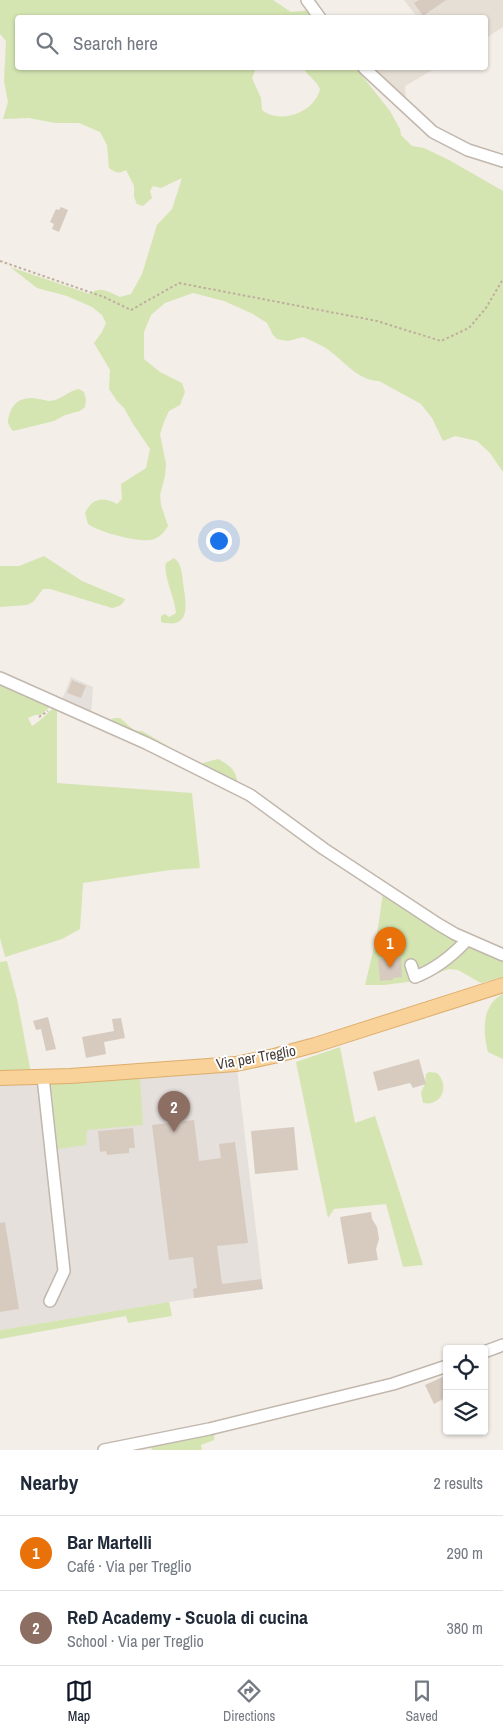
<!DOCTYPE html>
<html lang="en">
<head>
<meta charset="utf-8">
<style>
	:root { --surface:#fff; --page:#f6f6f7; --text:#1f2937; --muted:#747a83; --line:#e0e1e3; --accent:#111827 }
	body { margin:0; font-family:"Archivo Narrow",sans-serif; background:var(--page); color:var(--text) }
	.controls { position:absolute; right:15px; bottom:15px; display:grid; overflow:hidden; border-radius:5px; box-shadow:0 1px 4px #0004 }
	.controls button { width:45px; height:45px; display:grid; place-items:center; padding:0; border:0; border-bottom:1px solid var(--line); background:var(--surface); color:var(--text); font:25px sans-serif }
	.you { position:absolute; left:218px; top:540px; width:18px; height:18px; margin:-12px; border:4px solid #fff; border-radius:50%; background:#1a73e8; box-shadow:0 0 0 8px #1a73e833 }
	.badge { display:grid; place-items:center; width:32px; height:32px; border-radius:50%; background:var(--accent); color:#fff; font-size:16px; font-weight:700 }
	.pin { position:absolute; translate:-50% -41px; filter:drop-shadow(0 1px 2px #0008) }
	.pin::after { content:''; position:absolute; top:26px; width:18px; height:15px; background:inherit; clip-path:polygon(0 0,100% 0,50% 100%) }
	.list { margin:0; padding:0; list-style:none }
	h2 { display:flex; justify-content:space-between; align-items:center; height:65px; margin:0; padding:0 20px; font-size:21px }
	h2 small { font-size:16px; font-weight:400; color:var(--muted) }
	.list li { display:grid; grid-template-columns:32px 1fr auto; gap:15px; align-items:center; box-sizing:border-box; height:75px; padding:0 20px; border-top:1px solid var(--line) }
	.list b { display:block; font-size:19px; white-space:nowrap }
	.list p { margin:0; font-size:16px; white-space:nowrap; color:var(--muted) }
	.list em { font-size:16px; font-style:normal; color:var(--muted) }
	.icon { flex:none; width:28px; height:28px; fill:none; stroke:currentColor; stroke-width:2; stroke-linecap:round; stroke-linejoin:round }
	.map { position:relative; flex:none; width:503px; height:1450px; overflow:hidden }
	.search { position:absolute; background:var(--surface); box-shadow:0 1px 4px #0004; left:15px; right:15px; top:15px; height:55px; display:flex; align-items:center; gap:12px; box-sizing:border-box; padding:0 18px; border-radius:5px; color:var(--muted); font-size:19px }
	.sheet { height:215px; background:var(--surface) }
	nav { display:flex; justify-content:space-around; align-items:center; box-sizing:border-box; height:70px; border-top:1px solid var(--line); background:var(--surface); font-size:14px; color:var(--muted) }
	nav a { display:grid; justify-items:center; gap:2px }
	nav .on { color:var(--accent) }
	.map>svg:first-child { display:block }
	.residential { fill:#e6dfd6 }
	.industrial { fill:#e5e0dc }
	.green { fill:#d4e5b2 }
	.building { fill:#d7cbc0 }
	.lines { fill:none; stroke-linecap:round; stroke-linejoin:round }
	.minor-casing { stroke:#c1b7ad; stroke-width:14 }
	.major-casing { stroke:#ddad6b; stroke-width:16 }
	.path { stroke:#bfae9c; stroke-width:2; stroke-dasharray:2.5 2.5; stroke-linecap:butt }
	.minor { stroke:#fff; stroke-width:11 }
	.major { stroke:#f9d29a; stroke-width:14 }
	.labels { text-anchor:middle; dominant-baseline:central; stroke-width:4; stroke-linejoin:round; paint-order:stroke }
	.street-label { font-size:15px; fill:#463e37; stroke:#fff }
</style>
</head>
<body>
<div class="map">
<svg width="503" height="1450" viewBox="0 0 503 1450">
	<rect width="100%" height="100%" fill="#f3eee7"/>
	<g class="residential">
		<polygon points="404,0 503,0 503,27 486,38 486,18 417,17"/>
		<polygon points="369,68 436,68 405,86 406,102"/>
	</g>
	<g class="industrial">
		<polygon points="71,677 93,687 91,716 61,702"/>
		<polygon points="237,1069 263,1289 194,1298 0,1330 0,1085 57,1084 99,1082"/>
	</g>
	<g class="green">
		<path d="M0 0H273L291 12 311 10 317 17 18 18V68H256L252 78 261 98 262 110C281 125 315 112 320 89 316 80 308 76 303 68H356L390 111 400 129 401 135 412 146 424 148 449 160 503 191V472L490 453 477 441 455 436 443 441 432 418 421 404 379 381C357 381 341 357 324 347 317 343 310 340 303 337L288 341 277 339 273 335 267 323 253 314 224 301 193 293 165 303 151 315 144 332V359L160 372 182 383 185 392 180 405 169 411 164 422 160 434 166 464 165 476 160 495 161 505 168 526C164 533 158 539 150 540 137 542 98 532 88 524L85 513C92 498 103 496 117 504L122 499 121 484 146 468 150 449 133 424 124 408 117 401 109 389 110 370 94 343 102 332 106 323 102 315 92 307 67 296 37 288 10 267 90 294C100 285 109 292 120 297L131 294 142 274 157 225 172 209 182 178 161 188 153 186 150 191 152 198 143 206 137 204 134 197V186L126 170C119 174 116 173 109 168L107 145 100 132 79 123H55L29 118 3 119 8 102 4 81 6 41 0 34Z"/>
		<path d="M79 389 84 392 86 399 85 407 80 411 65 415 54 421 13 431C7 424 7 421 10 413 14 400 26 396 38 399 42 399 46 401 50 401 61 400 68 391 79 389Z"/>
		<path d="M44 556 82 581 125 599C123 605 118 607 112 608L50 589H43L33 602 27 605 0 607V566H19Z"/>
		<path d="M174 558C182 564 182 574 183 583 186 603 192 630 161 622V616L165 614 169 617 176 613C175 598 163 575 166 563Z"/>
		<path d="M0 681 52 705 41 715H35L28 718 32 726C41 721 47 713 55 707L57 708V783L192 793 200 868 170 870 83 883 80 929 62 939 5 957 0 938Z"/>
		<path d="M114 718H120C127 723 132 732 142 731L202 766 203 763 218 759C233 767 236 771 239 788L107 722Z"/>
		<polygon points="383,892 503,959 503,977 481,983 458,970 449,969 415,981 384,985 365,985 377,935"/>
		<polygon points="7,961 17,999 31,1073 0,1072 0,962"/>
		<path d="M503 994V1059L488 1052C483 1032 481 1005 503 994Z"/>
		<polygon points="340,1047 355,1123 375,1116 423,1265 403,1267 386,1204 334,1209 328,1218 296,1062"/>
		<path d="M429 1072 437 1073C450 1085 442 1107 423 1103L421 1093 425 1083 426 1074Z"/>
		<polygon points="140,1078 143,1125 87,1130 86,1145 58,1149 51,1084"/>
		<polygon points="169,1302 172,1316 128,1323 126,1316 0,1339 0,1330"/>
		<polygon points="215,1430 214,1440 201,1445 202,1450 152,1450 150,1444"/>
	</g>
	<g class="building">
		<polygon points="419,0 446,0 423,16 414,3"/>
		<polygon points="61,207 68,210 59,232 52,229 54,224 50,222 56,209 59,210"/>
		<polygon points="72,680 86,686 81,698 67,693"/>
		<polygon points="401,958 402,977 393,978 393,980 380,981 378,959"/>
		<polygon points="48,1017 56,1049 46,1051 41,1029 36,1030 33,1021"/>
		<polygon points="121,1018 125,1038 104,1042 106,1054 86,1058 82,1037 114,1031 112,1019"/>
		<polygon points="419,1059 426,1084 413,1088 410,1083 378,1091 373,1072"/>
		<polygon points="194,1120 199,1161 221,1158 219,1144 235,1142 248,1243 217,1246 222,1284 261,1279 263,1289 194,1298 193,1289 197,1288 193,1257 169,1260 152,1125"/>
		<polygon points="294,1127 298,1170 255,1174 251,1131"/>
		<polygon points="133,1128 135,1148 129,1148 129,1153 107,1155 106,1151 100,1152 98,1131"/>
		<polygon points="371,1212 372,1219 377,1227 379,1239 376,1249 378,1260 348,1264 340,1217"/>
		<polygon points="5,1222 19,1309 0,1312 0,1223"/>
		<polygon points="447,1375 447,1397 434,1404 425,1385"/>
	</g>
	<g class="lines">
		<defs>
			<g id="minor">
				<polyline points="307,0 320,18"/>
				<polyline points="364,68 433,132 468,150 503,161"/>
				<polyline points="0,678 146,743 250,795 324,849 438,924 455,934 503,955"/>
				<path d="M411 965 415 977C436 969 452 956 467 940"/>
				<polyline points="43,1077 64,1271 50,1301"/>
				<polyline points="484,1352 503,1345"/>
				<polyline points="104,1450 209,1429 393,1384 447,1366"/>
			</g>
			<polyline id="major" points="0,1078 70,1076 236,1064 274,1056 315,1045 503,985"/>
		</defs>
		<use href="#minor" class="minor-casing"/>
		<use href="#major" class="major-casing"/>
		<g class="path">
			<polyline points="0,261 104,297 131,310 179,283 377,321 441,341 469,328 486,308 503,279"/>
			<polyline points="39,717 48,711"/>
		</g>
		<use href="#minor" class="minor"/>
		<use href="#major" class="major"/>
	</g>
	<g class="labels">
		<g class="street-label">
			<text transform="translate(256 1057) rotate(-10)">Via per Treglio</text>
		</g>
	</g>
</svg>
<div class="controls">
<button><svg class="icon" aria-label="locate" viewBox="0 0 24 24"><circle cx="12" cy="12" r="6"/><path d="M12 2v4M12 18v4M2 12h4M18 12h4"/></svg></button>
<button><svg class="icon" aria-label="layers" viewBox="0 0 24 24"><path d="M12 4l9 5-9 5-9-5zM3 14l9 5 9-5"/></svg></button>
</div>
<div class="you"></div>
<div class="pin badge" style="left:390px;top:968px;background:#e8710a">1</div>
<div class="pin badge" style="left:174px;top:1132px;background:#8d6e63">2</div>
<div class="search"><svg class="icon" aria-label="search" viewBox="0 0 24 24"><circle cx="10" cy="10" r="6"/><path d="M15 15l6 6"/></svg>Search here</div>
</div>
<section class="sheet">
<h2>Nearby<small>2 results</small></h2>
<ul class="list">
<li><span class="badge" style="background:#e8710a">1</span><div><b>Bar Martelli</b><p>Café · Via per Treglio</p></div><em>290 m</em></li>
<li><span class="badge" style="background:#8d6e63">2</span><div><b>ReD Academy - Scuola di cucina</b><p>School · Via per Treglio</p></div><em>380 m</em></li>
</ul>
</section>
<nav>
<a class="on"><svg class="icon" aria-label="map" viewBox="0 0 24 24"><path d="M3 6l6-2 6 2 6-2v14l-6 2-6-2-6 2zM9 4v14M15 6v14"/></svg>Map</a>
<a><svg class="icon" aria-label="directions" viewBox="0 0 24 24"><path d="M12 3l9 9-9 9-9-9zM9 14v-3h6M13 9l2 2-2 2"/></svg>Directions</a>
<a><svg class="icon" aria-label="saved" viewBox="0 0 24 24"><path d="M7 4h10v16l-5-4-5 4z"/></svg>Saved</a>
</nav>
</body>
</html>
